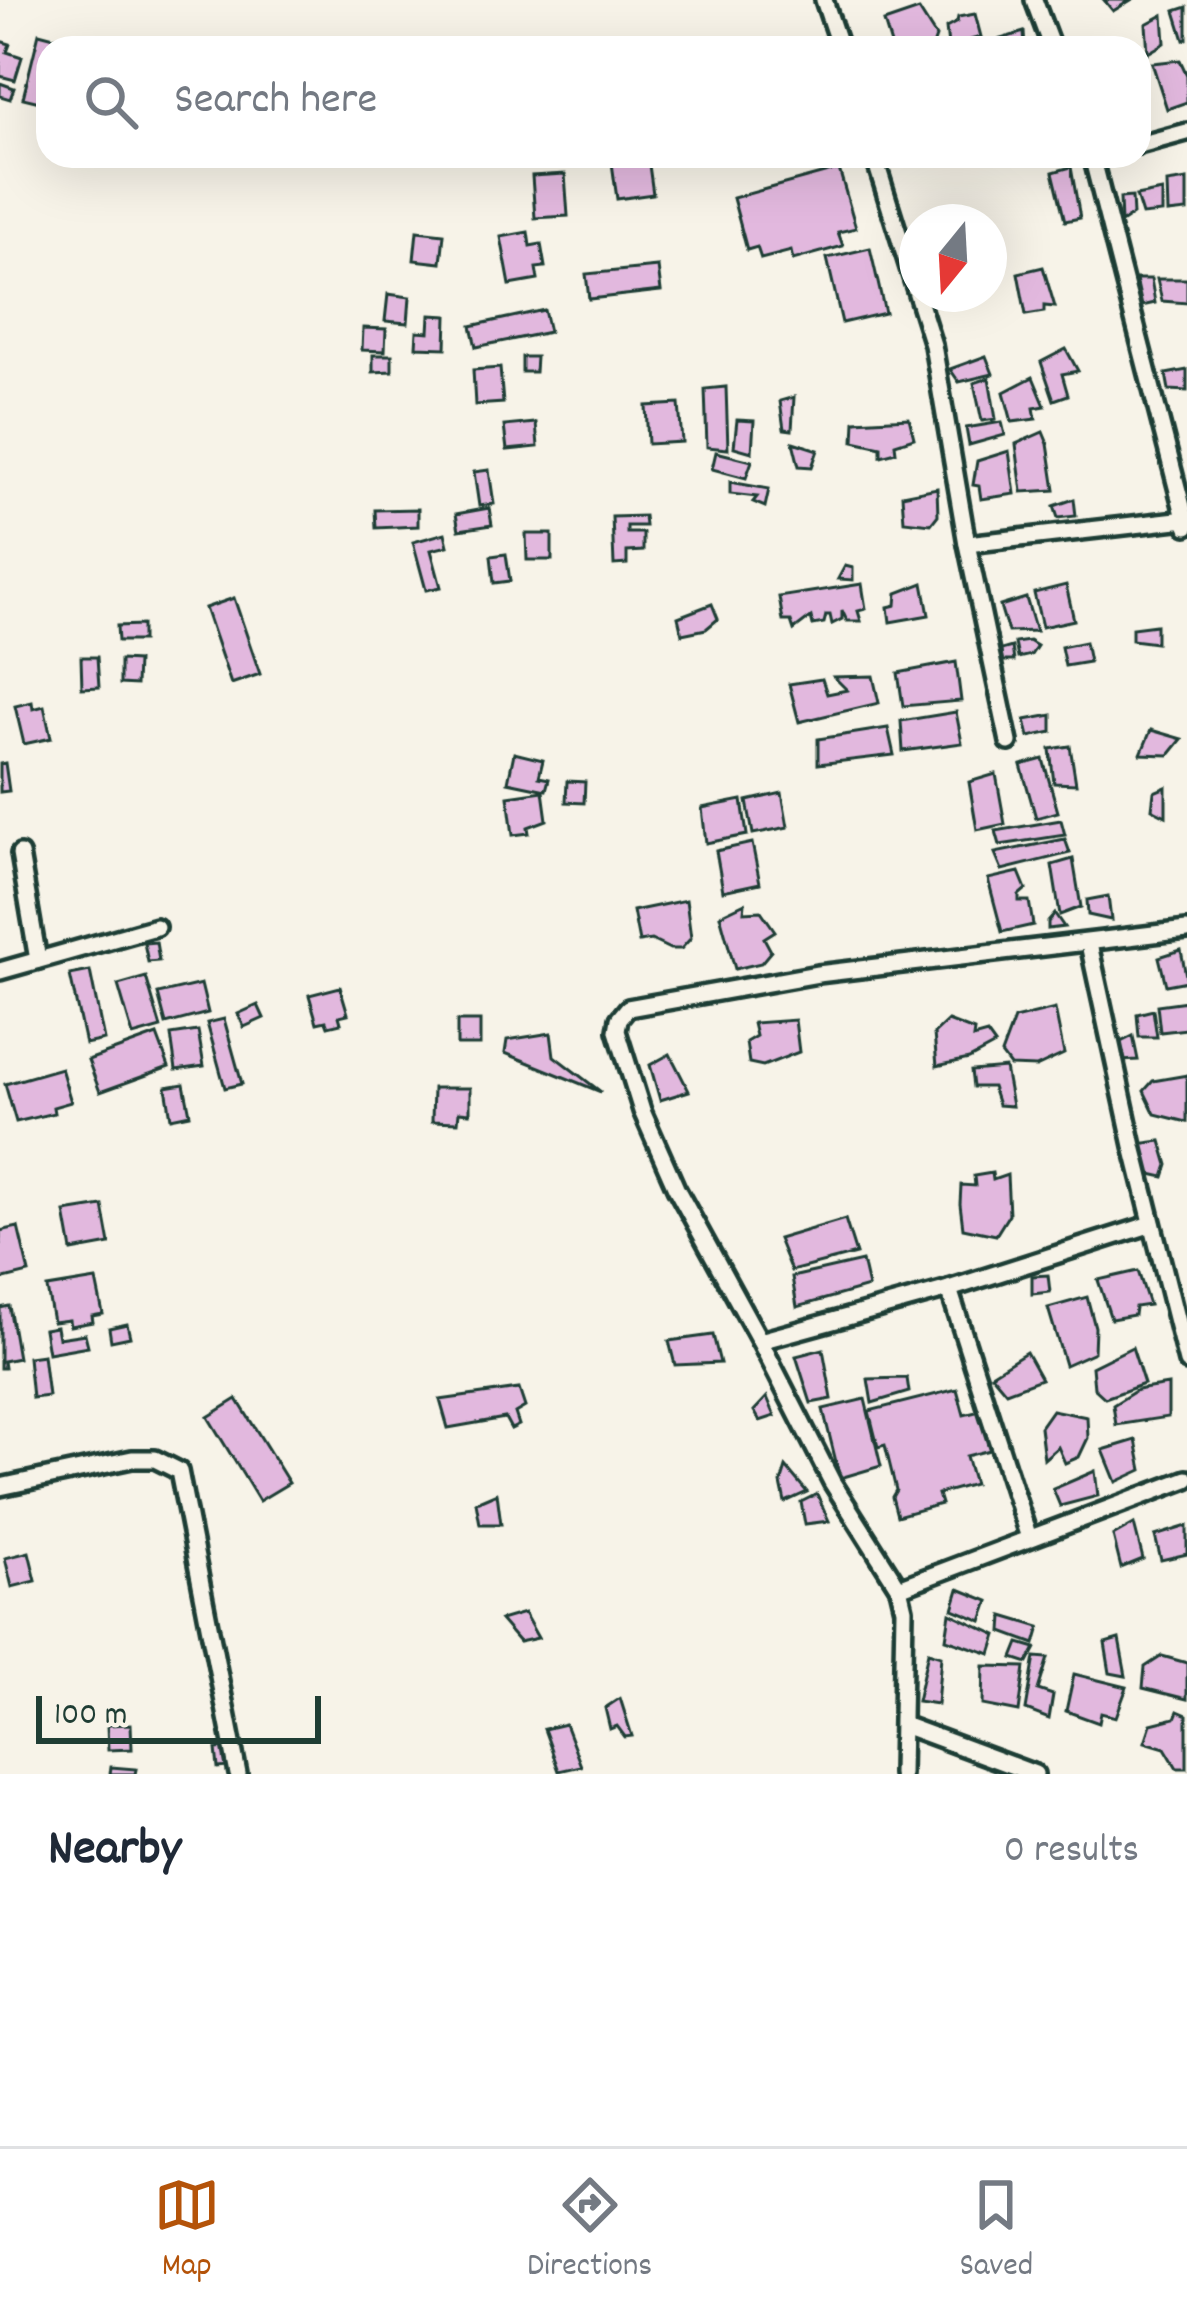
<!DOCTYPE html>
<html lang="en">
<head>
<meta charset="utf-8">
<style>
	:root { --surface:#fff; --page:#f6f6f7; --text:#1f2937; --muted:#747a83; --line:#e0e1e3; --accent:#b45309 }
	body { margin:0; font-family:Dekko,sans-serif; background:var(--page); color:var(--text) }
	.compass { position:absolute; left:899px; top:204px; width:108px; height:108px; border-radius:50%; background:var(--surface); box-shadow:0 12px 48px #0002; rotate:198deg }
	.scale { position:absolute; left:36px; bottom:30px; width:285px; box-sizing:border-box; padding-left:12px; border:6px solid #1f3d34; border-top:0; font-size:33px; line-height:42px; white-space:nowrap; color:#1f3d34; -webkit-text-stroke:9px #f7f3e8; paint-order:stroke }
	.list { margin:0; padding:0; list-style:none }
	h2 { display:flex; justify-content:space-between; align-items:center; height:156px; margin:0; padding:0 48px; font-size:51px }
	h2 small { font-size:39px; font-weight:400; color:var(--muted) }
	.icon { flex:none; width:66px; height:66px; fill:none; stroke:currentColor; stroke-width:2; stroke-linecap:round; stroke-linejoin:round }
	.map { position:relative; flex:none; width:1187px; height:1774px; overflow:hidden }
	.search { position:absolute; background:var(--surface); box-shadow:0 12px 48px #0002; left:36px; right:36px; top:36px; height:132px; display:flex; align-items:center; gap:30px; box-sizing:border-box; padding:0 42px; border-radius:36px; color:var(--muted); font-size:45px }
	.sheet { height:372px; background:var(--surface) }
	nav { display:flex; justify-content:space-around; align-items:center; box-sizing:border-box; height:168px; border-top:3px solid var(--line); background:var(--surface); font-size:33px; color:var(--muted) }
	nav a { display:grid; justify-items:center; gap:6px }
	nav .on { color:var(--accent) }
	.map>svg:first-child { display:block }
	.building { fill:#e2b8de; stroke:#1f3d34; stroke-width:3 }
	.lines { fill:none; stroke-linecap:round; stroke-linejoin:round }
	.street-casing { stroke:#1f3d34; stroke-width:24 }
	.street { stroke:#f7f3e8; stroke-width:15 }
</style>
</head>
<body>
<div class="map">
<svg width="1187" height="1774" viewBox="0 0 1187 1774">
	<rect width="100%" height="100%" fill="#f7f3e8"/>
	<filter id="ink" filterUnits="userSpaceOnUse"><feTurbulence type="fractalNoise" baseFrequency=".00833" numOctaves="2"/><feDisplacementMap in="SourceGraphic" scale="24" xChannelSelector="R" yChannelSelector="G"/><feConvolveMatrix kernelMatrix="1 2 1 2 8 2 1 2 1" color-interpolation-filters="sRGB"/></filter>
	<g filter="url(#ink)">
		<g class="building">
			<polygon points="1104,0 1131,0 1113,11"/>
			<polygon points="1187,7 1187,39 1184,40 1175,11"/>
			<polygon points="919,10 936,37 932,48 892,48 884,22"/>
			<polygon points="975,14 981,37 948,46 946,28 957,22 958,17"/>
			<polygon points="1163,15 1165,43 1148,53 1146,24"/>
			<polygon points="1024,32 1025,48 971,48"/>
			<polygon points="39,33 62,39 60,48 48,48 48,104 23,98"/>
			<polygon points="639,38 639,48 603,48 602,40"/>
			<polygon points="0,41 10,44 7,52 22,57 15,80 0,76"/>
			<polygon points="1180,60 1187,75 1187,102 1167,109 1152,63"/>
			<polygon points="0,83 14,88 10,99 0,96"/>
			<polygon points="648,158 653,194 617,199 612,163"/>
			<polygon points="1071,167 1080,218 1065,221 1053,172"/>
			<polygon points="839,169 856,228 838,232 843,246 793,260 791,251 761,259 757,247 747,250 733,198"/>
			<polygon points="565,174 568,216 535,218 532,176"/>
			<polygon points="1187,180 1187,211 1168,213 1167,183"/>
			<polygon points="1162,191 1162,213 1142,215 1136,196"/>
			<polygon points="1132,197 1133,215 1121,223 1120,198"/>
			<polygon points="417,231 444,234 441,263 414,260"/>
			<polygon points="528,232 530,246 541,244 545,267 536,268 538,280 510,285 501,237"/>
			<polygon points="870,248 885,313 842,323 827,258"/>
			<polygon points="658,267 661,291 589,299 586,274"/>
			<polygon points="1043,267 1055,307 1044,306 1044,312 1026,315 1018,273"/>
			<polygon points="1136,279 1151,279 1155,303 1142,306"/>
			<polygon points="1157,279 1187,279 1187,303 1162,301"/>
			<polygon points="388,294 410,297 408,323 385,321"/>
			<polygon points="544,310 549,332 476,347 471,326"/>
			<polygon points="430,315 447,316 446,348 416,347 417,331 429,332"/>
			<polygon points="363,328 386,329 385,351 362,350"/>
			<polygon points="1066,349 1078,371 1062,374 1068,395 1054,400 1041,362"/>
			<polygon points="373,355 392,355 392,371 373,372"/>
			<polygon points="986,356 993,374 959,382 950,369"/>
			<polygon points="522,357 536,357 535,372 522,372"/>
			<polygon points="500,368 503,403 475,405 473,370"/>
			<polygon points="1187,370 1187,391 1169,390 1166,374"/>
			<polygon points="1033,377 1045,406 1034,408 1036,419 1012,422 1004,392"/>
			<polygon points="989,378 996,419 982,421 974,383"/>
			<polygon points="726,387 728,449 707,447 705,389"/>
			<polygon points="794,397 792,430 784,429 780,401"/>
			<polygon points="679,404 682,442 648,444 646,406"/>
			<polygon points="909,418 914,438 895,444 896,452 881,456 881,447 854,441 855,421"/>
			<polygon points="737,420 754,421 752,452 734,447"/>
			<polygon points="1002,422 1005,435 969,445 966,428"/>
			<polygon points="536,423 538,447 507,450 504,426"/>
			<polygon points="1043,432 1048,444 1055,490 1022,492 1016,444"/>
			<polygon points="793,442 818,450 812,467 799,466"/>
			<polygon points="1009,451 1015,494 981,499 979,486 973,485 977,461"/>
			<polygon points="716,452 752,461 746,478 712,469"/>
			<polygon points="489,470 494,504 479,506 474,472"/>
			<polygon points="730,482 769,489 765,507 753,502 757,497 730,494"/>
			<polygon points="937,488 938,515 931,524 904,521 902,495"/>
			<polygon points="1074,499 1076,516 1058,518 1054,506"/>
			<polygon points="489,508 492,525 459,530 456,514"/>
			<polygon points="418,509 418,526 376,528 375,510"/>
			<polygon points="644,516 645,526 627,526 627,533 643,533 643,551 627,552 627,564 614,565 612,517"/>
			<polygon points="445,533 448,546 431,550 441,587 426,590 413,542"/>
			<polygon points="526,534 552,534 552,560 527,560"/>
			<polygon points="506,554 510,581 494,583 491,556"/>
			<polygon points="845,566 853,568 853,580 838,579"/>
			<polygon points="923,583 929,615 890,622 888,607 896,605 897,593"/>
			<polygon points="862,584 866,609 858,611 861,621 847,621 842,610 842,619 832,624 830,615 826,615 824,623 813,625 811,617 794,630 791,621 783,621 779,597"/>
			<polygon points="1066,585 1074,620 1042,627 1034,593"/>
			<polygon points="234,598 260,674 231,684 205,608"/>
			<polygon points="1026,598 1036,631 1008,632 1000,606"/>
			<polygon points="712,604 718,619 706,629 682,634 678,617"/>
			<polygon points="142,625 142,641 118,641 117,626"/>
			<polygon points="1156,625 1156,643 1132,640 1132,628"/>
			<polygon points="1029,641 1037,646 1031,655 1018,658 1015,643"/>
			<polygon points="1085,642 1089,662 1065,666 1061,647"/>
			<polygon points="1012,647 1014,661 1002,661 1001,650"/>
			<polygon points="81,657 97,657 99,687 82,688"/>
			<polygon points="120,660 137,661 136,685 120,684"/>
			<polygon points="956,662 961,701 903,706 898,673"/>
			<polygon points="873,676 879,703 799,722 789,684 822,679 827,694 847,690 834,677"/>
			<polygon points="32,702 33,709 44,706 51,738 24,744 15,706"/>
			<polygon points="956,712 962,743 903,751 901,721"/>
			<polygon points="1052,715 1052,732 1029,737 1025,720"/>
			<polygon points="888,728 894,755 818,764 818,739"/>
			<polygon points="1151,730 1182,739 1169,755 1141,754"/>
			<polygon points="1070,746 1076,784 1054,783 1050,749"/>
			<polygon points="514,753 543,760 539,777 549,779 546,790 508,782"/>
			<polygon points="1043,759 1058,812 1036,818 1021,765"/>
			<polygon points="5,763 9,791 0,792 0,764"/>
			<polygon points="996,774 1005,824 977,830 969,782"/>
			<polygon points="567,781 585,782 584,803 566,802"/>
			<polygon points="1166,787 1166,816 1152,809 1154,792"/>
			<polygon points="543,791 547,820 528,827 529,833 513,835 508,796"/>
			<polygon points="782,793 788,827 753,834 747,801"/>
			<polygon points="742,800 747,835 706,843 702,808"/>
			<polygon points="1061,820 1065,835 1000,845 996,831"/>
			<polygon points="1065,839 1070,853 1002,870 995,853"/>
			<polygon points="752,843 760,883 723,891 716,851"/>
			<polygon points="1073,859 1081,907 1060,915 1052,865"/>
			<polygon points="1019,872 1026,889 1019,895 1019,901 1029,901 1033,925 1002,932 988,879"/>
			<polygon points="1108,896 1111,920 1088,915 1087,900"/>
			<polygon points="686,900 691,938 681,949 670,949 651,940 639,942 633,911"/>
			<polygon points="745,903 744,912 761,911 775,931 764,938 771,951 761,963 735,969 720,915"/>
			<polygon points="1055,914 1064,927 1048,929 1048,922"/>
			<polygon points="156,942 159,961 148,962 144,943"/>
			<polygon points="1181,950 1187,981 1166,985 1159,957"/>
			<polygon points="90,971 104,1040 85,1044 70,975"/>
			<polygon points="146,977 161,1028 133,1036 118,985"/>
			<polygon points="201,984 208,1013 166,1024 158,994"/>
			<polygon points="340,987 348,1014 339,1016 341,1023 328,1026 326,1021 317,1023 309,995"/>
			<polygon points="1187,1001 1187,1029 1160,1032 1157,1005"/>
			<polygon points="258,1005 264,1018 244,1027 238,1014"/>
			<polygon points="1055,1009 1064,1054 1036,1067 1010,1066 1001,1054 1014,1019"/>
			<polygon points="1153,1010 1157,1037 1139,1037 1137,1014"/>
			<polygon points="224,1019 242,1084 225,1088 207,1023"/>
			<polygon points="795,1020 799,1052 763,1066 749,1063 746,1042 756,1036 753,1023"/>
			<rect x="457" y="1021" width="23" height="24"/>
			<polygon points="948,1021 974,1031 973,1038 987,1034 995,1045 969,1059 937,1066 934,1034"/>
			<polygon points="198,1031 204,1066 176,1070 171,1035"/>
			<polygon points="551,1033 554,1056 601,1092 505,1053 507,1040"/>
			<polygon points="157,1035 169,1067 100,1092 88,1060"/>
			<polygon points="1133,1036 1138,1060 1120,1061 1121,1042"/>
			<polygon points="670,1054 689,1091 660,1100 650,1065"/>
			<polygon points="61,1068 71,1102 53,1107 54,1113 16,1122 5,1084"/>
			<polygon points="1005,1068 1012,1106 998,1105 992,1087 973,1087 971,1071"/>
			<polygon points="1187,1075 1187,1122 1155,1114 1144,1091 1153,1081"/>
			<polygon points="184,1084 190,1114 171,1118 166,1087"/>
			<polygon points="433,1088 470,1088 470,1113 459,1112 458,1122 432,1121"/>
			<polygon points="1161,1141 1168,1165 1164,1177 1146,1173 1138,1144"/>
			<polygon points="992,1173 993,1180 1007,1175 1009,1214 996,1235 963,1228 960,1204 961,1185 975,1186 974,1176"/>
			<polygon points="103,1206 110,1244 72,1251 65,1212"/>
			<polygon points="845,1219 856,1254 791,1271 778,1239"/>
			<polygon points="18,1227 29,1273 0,1280 0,1231"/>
			<polygon points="862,1261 868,1287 797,1307 792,1277"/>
			<polygon points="1138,1271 1149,1305 1135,1307 1134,1315 1111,1319 1098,1280"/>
			<polygon points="1048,1275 1050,1292 1032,1294 1032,1276"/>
			<polygon points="96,1280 103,1314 92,1316 93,1322 70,1326 69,1320 53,1322 47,1288"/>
			<polygon points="1087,1297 1095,1327 1094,1352 1065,1365 1048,1308"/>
			<polygon points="9,1306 18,1358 3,1361 4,1368 0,1368 0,1308"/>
			<polygon points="127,1324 130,1337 111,1341 109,1328"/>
			<polygon points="56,1327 58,1338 85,1334 88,1346 48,1353 44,1329"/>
			<polygon points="713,1335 720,1363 675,1365 669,1341"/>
			<polygon points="1132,1347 1144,1384 1105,1398 1094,1388 1092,1367"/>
			<polygon points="823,1349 832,1399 811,1403 796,1356"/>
			<polygon points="1026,1352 1041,1379 1006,1392 991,1374"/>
			<polygon points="43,1355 48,1396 32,1398 28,1357"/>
			<polygon points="907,1378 909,1392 872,1403 868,1379"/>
			<polygon points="1168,1385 1168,1417 1116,1425 1113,1405 1137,1390"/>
			<polygon points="519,1389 525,1407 515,1413 519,1425 511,1429 505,1418 448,1428 440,1400"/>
			<polygon points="957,1389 964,1415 980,1411 990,1450 966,1456 974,1484 938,1494 941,1504 897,1516 892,1497 896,1490 885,1445 878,1447 869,1411"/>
			<polygon points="767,1397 775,1416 760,1421 754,1411"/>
			<polygon points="237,1399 289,1483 259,1501 208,1417"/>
			<polygon points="865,1399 881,1466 840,1478 823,1409"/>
			<polygon points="1052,1410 1087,1417 1088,1438 1079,1457 1065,1463 1058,1447 1044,1459 1040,1427"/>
			<polygon points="1136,1440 1142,1470 1116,1482 1103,1450"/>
			<polygon points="786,1467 807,1492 785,1502 781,1483"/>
			<polygon points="1095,1471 1098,1496 1060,1506 1053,1489"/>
			<polygon points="497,1493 501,1524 480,1524 476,1502"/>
			<polygon points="817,1494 829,1521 805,1524 801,1502"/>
			<polygon points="1134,1524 1143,1559 1121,1568 1113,1536"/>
			<polygon points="1187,1526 1187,1554 1161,1560 1155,1536"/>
			<polygon points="29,1552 36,1581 12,1587 5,1558"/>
			<polygon points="959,1589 989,1601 982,1621 953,1609"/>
			<polygon points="524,1613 538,1638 519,1642 500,1620"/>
			<polygon points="950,1613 997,1635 991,1654 946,1639"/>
			<polygon points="1003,1616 1040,1627 1035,1644 1002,1632"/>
			<polygon points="1119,1639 1126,1676 1110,1673 1105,1643"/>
			<polygon points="1019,1643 1036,1648 1028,1663 1013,1658"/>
			<polygon points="928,1652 941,1656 937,1704 917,1701"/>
			<polygon points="1162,1656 1187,1663 1187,1699 1143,1688 1145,1667"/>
			<polygon points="1035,1657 1048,1658 1038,1690 1053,1695 1049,1719 1026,1710"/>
			<polygon points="984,1666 1025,1667 1019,1712 983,1705"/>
			<polygon points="1074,1674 1127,1687 1116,1717 1101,1713 1099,1723 1066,1711"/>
			<polygon points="620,1698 632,1736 625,1737 617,1726 610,1729 605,1708"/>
			<polygon points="1178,1711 1187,1715 1187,1768 1177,1768 1165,1748 1145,1742 1151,1724 1175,1718"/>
			<polygon points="131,1724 132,1749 108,1750 107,1725"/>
			<polygon points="565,1724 581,1766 559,1771 544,1729"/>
			<polygon points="228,1748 230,1767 218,1768 216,1749"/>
			<polygon points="111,1767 136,1769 135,1774 110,1774"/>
		</g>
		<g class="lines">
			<defs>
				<g id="street">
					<polyline points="824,0 840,48"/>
					<polyline points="1034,0 1052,48"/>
					<polyline points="1139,145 1187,132"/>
					<polyline points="874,156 933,345 967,544 1009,742"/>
					<polyline points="1092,156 1187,526"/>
					<polyline points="967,544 1186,519"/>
					<polyline points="20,854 38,960"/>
					<polyline points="1089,944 1133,1146 1187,1362"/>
					<polyline points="0,971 156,927"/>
					<polyline points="949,1289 1029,1538"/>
					<polyline points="760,1341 676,1188 642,1111 617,1031 619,1019 628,1008 818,974 1187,930"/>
					<polyline points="0,1487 132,1459 155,1459 179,1471 238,1774"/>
					<polyline points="899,1588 832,1482 760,1341 949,1289 1152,1224"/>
					<polyline points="903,1725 1035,1774"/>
					<polyline points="901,1774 904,1609 899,1588 1187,1479"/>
				</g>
			</defs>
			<use href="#street" class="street-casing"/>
			<use href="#street" class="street"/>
		</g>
	</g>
</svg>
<svg class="compass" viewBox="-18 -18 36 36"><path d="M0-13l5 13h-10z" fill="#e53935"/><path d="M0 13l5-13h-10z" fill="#747a83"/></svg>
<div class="scale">100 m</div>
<div class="search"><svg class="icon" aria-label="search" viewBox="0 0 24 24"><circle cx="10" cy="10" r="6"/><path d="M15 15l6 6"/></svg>Search here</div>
</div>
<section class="sheet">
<h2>Nearby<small>0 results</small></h2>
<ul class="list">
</ul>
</section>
<nav>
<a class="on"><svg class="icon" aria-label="map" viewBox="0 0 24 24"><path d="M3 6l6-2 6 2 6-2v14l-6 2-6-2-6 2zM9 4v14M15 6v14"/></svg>Map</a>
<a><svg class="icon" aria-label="directions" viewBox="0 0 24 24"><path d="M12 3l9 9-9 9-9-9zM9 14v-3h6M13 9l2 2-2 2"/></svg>Directions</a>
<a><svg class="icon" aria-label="saved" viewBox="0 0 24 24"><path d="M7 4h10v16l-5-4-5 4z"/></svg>Saved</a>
</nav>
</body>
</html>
